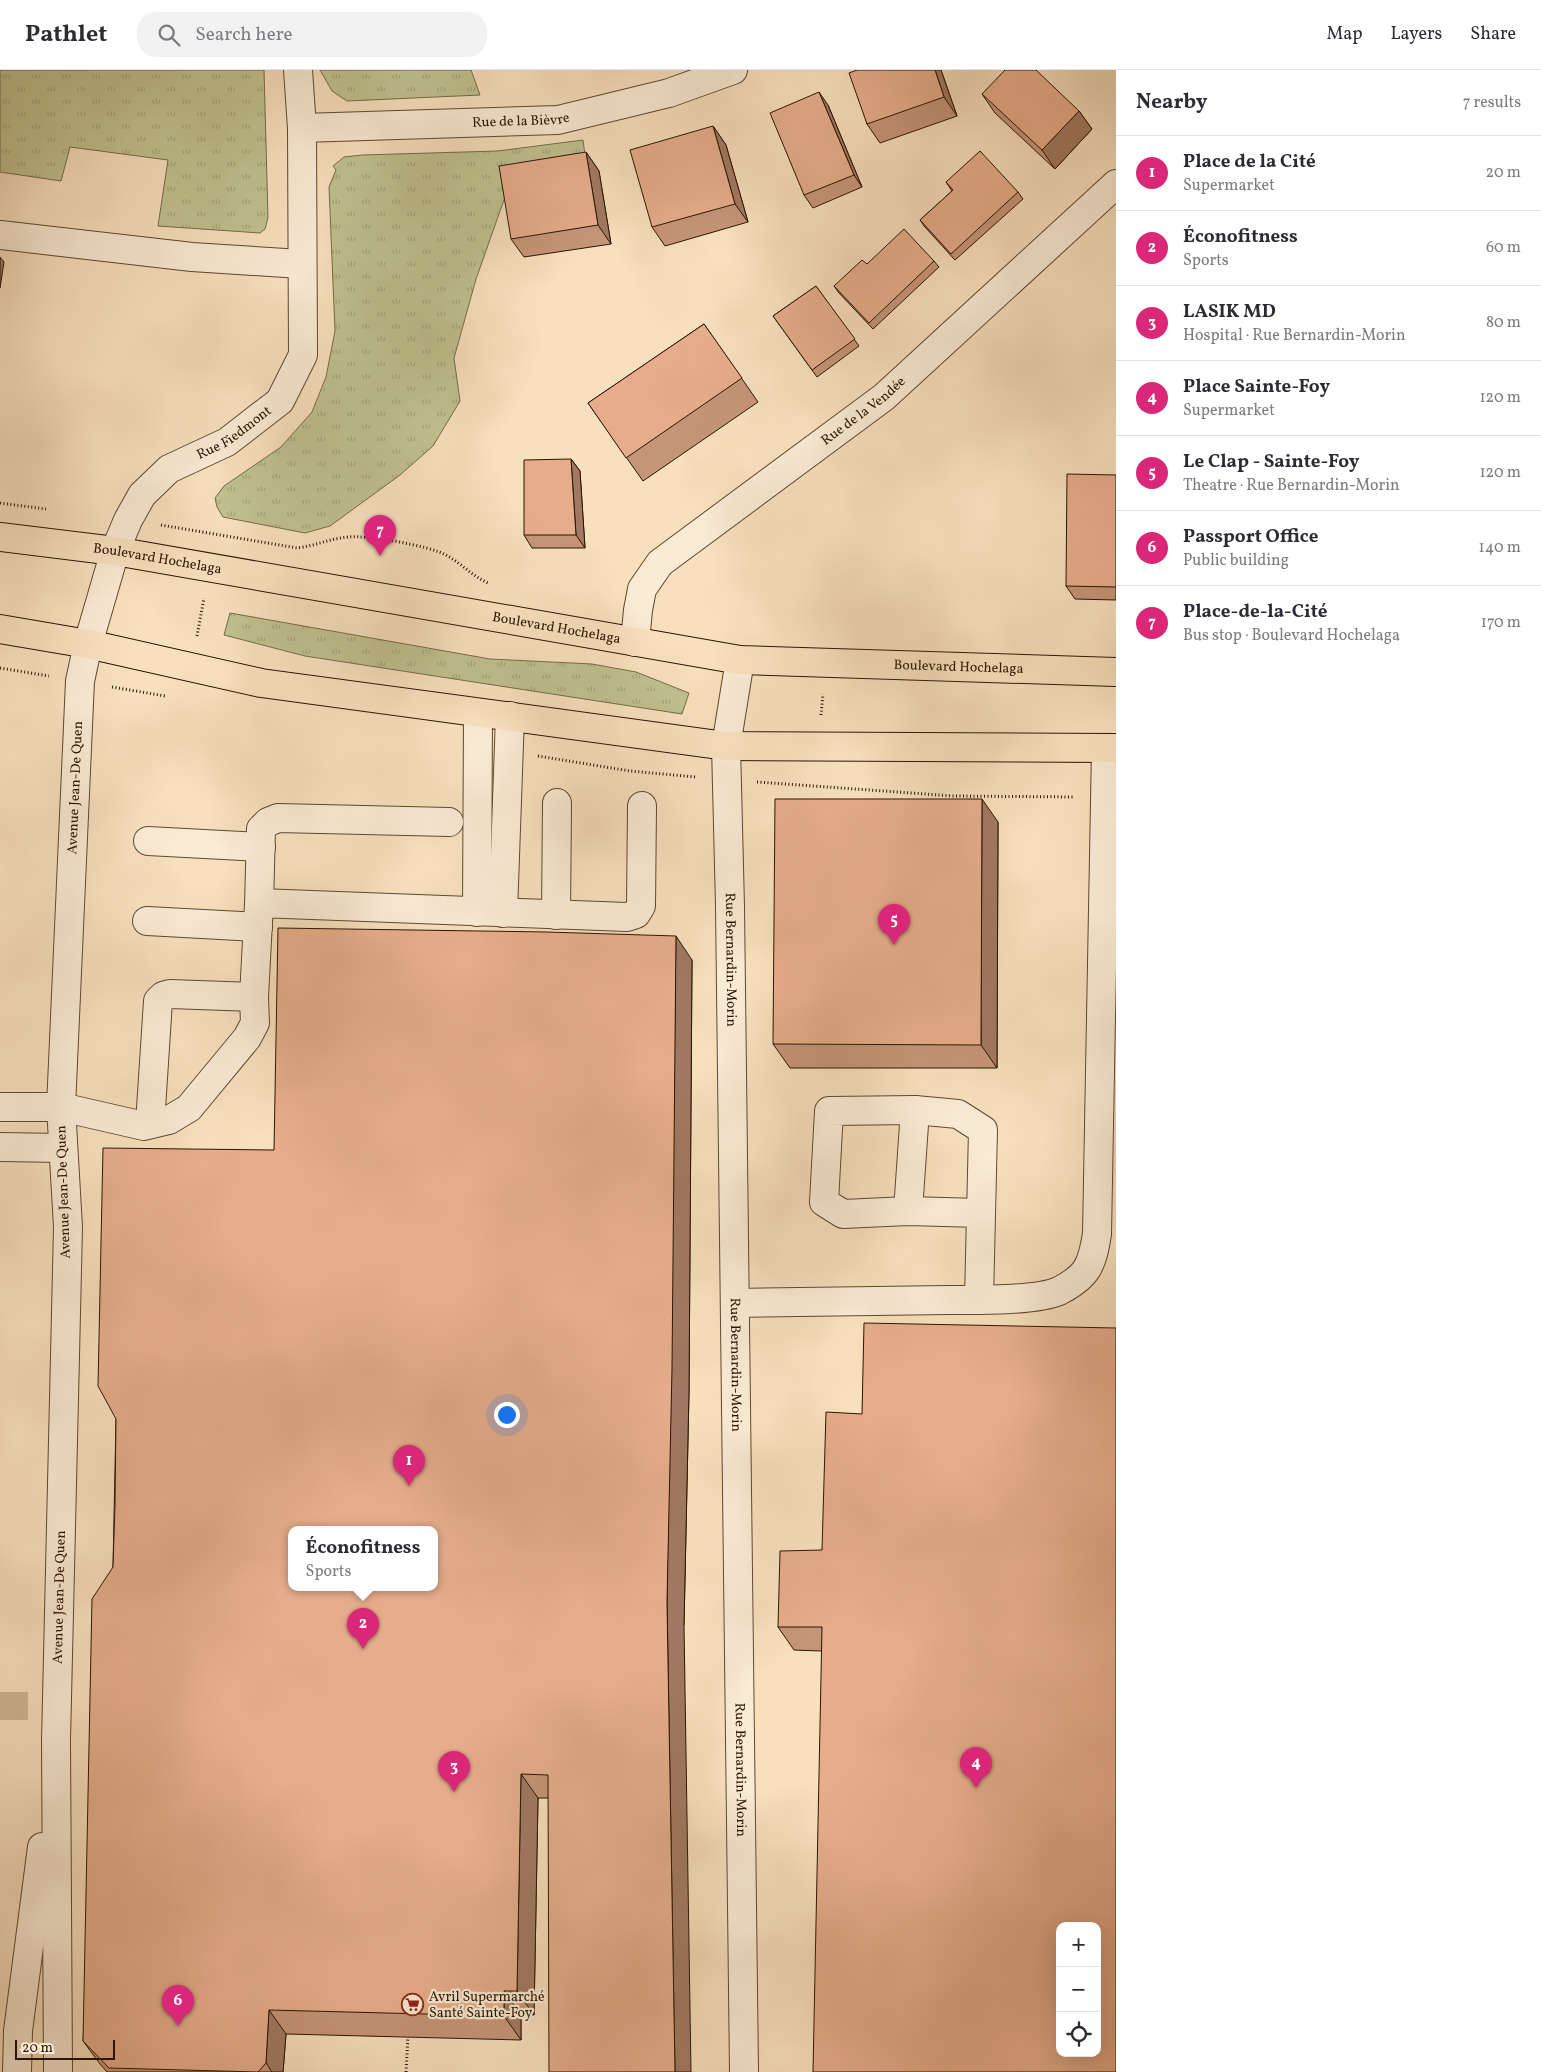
<!DOCTYPE html>
<html lang="en">
<head>
<meta charset="utf-8">
<style>
	:root { --surface:#fff; --page:#f2f2f3; --text:#2b2b33; --muted:#7c7c81; --line:#e1e1e2; --accent:#db2777 }
	body { margin:0; font-family:Vollkorn,serif; background:var(--page); color:var(--text) }
	.controls { position:absolute; right:15px; bottom:15px; display:grid; overflow:hidden; border-radius:10px; box-shadow:0 5px 20px #0002 }
	.controls button { width:45px; height:45px; display:grid; place-items:center; padding:0; border:0; border-bottom:1px solid var(--line); background:var(--surface); color:var(--text); font:25px sans-serif }
	.scale { position:absolute; left:15px; bottom:12px; width:100px; box-sizing:border-box; padding-left:5px; border:2px solid #2b1500; border-top:0; font-size:14px; line-height:18px; white-space:nowrap; color:#2b1500; -webkit-text-stroke:4px #faebd5; paint-order:stroke }
	.you { position:absolute; left:506px; top:1344px; width:18px; height:18px; margin:-12px; border:4px solid #fff; border-radius:50%; background:#1a73e8; box-shadow:0 0 0 8px #1a73e833 }
	.badge { display:grid; place-items:center; width:32px; height:32px; border-radius:50%; background:var(--accent); color:#fff; font-size:16px; font-weight:700 }
	.pin { position:absolute; translate:-50% -41px; filter:drop-shadow(0 1px 2px #0008) }
	.pin::after { content:''; position:absolute; top:26px; width:18px; height:15px; background:inherit; clip-path:polygon(0 0,100% 0,50% 100%) }
	.popup { position:absolute; left:288px; top:1456px; width:150px; height:65px; box-sizing:border-box; display:grid; place-content:center; border-radius:10px; background:var(--surface); filter:drop-shadow(0 1px 4px #0005); font-size:16px; white-space:nowrap; color:var(--muted) }
	.popup b { font-size:19px; color:var(--text) }
	.popup::after { content:''; position:absolute; left:50%; top:100%; margin-left:-10px; border:10px solid transparent; border-top-color:var(--surface) }
	.list { margin:0; padding:0; list-style:none }
	h2 { display:flex; justify-content:space-between; align-items:center; height:65px; margin:0; padding:0 20px; font-size:21px }
	h2 small { font-size:16px; font-weight:400; color:var(--muted) }
	.list li { display:grid; grid-template-columns:32px 1fr auto; gap:15px; align-items:center; box-sizing:border-box; height:75px; padding:0 20px; border-top:1px solid var(--line) }
	.list b { display:block; font-size:19px; white-space:nowrap }
	.list p { margin:0; font-size:16px; white-space:nowrap; color:var(--muted) }
	.list em { font-size:16px; font-style:normal; color:var(--muted) }
	.icon { flex:none; width:28px; height:28px; fill:none; stroke:currentColor; stroke-width:2; stroke-linecap:round; stroke-linejoin:round }
	.map { position:relative; flex:none; width:1116px; height:2002px; overflow:hidden }
	header { display:flex; align-items:center; gap:30px; box-sizing:border-box; height:70px; padding:0 25px; background:var(--surface); border-bottom:1px solid var(--line) }
	header strong { font-size:24px }
	nav { display:flex; gap:28px; margin-inline-start:auto; font-size:18px }
	.search { width:350px; height:45px; background:var(--page); display:flex; align-items:center; gap:12px; box-sizing:border-box; padding:0 18px; border-radius:20px; color:var(--muted); font-size:19px }
	main { display:flex }
	aside { flex:1; background:var(--surface) }
	.map>svg:first-child { display:block }
	.grass { fill:url(#grass-tufts); stroke:#766b48 }
	.lines { fill:none; stroke-linecap:round; stroke-linejoin:round }
	.minor-tunnel { stroke:#cfb798; stroke-width:28; stroke-dasharray:28 14; stroke-linecap:butt }
	.minor-casing { stroke:#5e4830; stroke-width:30 }
	.major-casing { stroke:#2b1500; stroke-width:30 }
	.path { stroke:#2b1500; stroke-width:3; stroke-dasharray:1 2.5; stroke-linecap:butt }
	.minor { stroke:#faebd5; stroke-width:28 }
	.major { stroke:#f8e0be; stroke-width:28 }
	.wall { fill:#c69578; stroke:#2b1500 }
	.shaded-wall { fill:#a17962; stroke:#2b1500 }
	.building { fill:#e6ad8c; stroke:#2b1500; fill-rule:evenodd }
	.labels { text-anchor:middle; dominant-baseline:central; stroke-width:4.5; stroke-linejoin:round; paint-order:stroke }
	.street-label { font-size:14px; fill:#2b1500; stroke:#faebd5 }
	.poi-label { font-size:14px; fill:#2b1500; stroke:#faebd5; text-anchor:start }
</style>
</head>
<body>
<header>
<strong>Pathlet</strong>
<div class="search"><svg class="icon" aria-label="search" viewBox="0 0 24 24"><circle cx="10" cy="10" r="6"/><path d="M15 15l6 6"/></svg>Search here</div>
<nav><a>Map</a><a>Layers</a><a>Share</a></nav>
</header>
<main>
<div class="map">
<svg width="1116" height="2002" viewBox="0 0 1116 2002">
	<defs>
		<pattern id="grass-tufts" width="24" height="20" patternUnits="userSpaceOnUse" patternTransform="scale(1.25)"><rect width="24" height="20" fill="#c0c190"/><path d="M3 7l-1-3M5 7V3M7 7l1-3M15 17l-1-3M17 17v-4M19 17l1-3" fill="none" stroke="#a5a57a"/></pattern>
	</defs>
	<rect width="100%" height="100%" fill="#f8e0be"/>
	<filter id="stains"><feTurbulence type="fractalNoise" baseFrequency=".004" numOctaves="4"/><feColorMatrix values="0 0 0 0 .2 0 0 0 0 .09 0 0 0 0 .02 0 0 0 .5 -.17"/></filter>
	<radialGradient id="worn" r=".72"><stop offset=".6" stop-color="#630" stop-opacity="0"/><stop offset="1" stop-color="#630" stop-opacity=".3"/></radialGradient>
	<g class="grass">
		<polygon points="0,0 264,0 268,148 265,159 260,163 158,156 168,90 70,77 61,111 0,102"/>
		<polygon points="320,0 471,0 480,25 347,31 332,21"/>
		<polygon points="583,70 587,100 510,113 476,209 454,288 460,331 433,376 400,405 330,456 305,463 223,447 217,437 215,428 224,416 281,377 312,342 326,307 335,261 329,117 336,100 333,96 344,87 362,85 498,81"/>
		<polygon points="230,543 490,589 592,594 636,602 689,623 682,644 305,586 224,565"/>
	</g>
	<g class="lines">
		<polyline class="minor-tunnel" points="0,1636 58,1636"/>
		<defs>
			<g id="minor">
				<path id="s1" d="M302 58 558 50 669 23 733 0"/>
				<polyline points="0,165 192,187 301,194"/>
				<path id="s2" d="M635 572 638 540 642 519 660 493 884 327 1116 114"/>
				<path id="s3" d="M740 590 726 676 730 836 744 2002"/>
				<polyline points="148,771 261,777"/>
				<polyline points="259,836 261,759 268,752 278,748 449,752"/>
				<polyline points="477,842 478,643"/>
				<polyline points="503,843 510,646"/>
				<polyline points="556,845 557,733"/>
				<polyline points="147,851 258,857"/>
				<polyline points="0,1037 61,1037 144,1056 169,1050 189,1038 247,968 255,953 254,927 259,833 627,847 636,844 641,836 642,736"/>
				<polyline points="150,1054 158,931 163,926 170,924 254,927"/>
				<polyline points="0,1077 63,1078"/>
				<polyline points="908,1141 915,1040"/>
				<polyline points="979,1230 983,1060 958,1044 915,1040 829,1041 824,1132 843,1144 908,1141 980,1143"/>
				<path d="M735 1233C806 1232 877 1231 949 1230 975 1230 1037 1231 1059 1221 1088 1206 1092 1195 1097 1164L1106 678"/>
				<polyline points="17,2002 18,1961 42,1777"/>
				<path id="s4" d="M58 2002 56 1671 68 1157 61 1037 80 611 88 574 115 481 128 450 142 425 169 399 227 372 280 331 303 285 302 58 298 0"/>
			</g>
			<g id="major">
				<path id="s5" d="M0 467 115 481 740 590 1116 602"/>
				<polyline points="0,559 88,574 261,613 726,676 1116,678"/>
			</g>
		</defs>
		<use href="#minor" class="minor-casing"/>
		<use href="#major" class="major-casing"/>
		<g class="path">
			<polyline points="0,433 46,439"/>
			<path d="M161 455 297 478C315 476 331 468 349 467 368 465 430 476 446 485 461 493 472 506 488 513"/>
			<polyline points="197,566 204,528"/>
			<polyline points="0,598 49,606"/>
			<polyline points="112,617 165,626"/>
			<polyline points="821,645 823,624"/>
			<polyline points="538,686 630,701 696,707"/>
			<polyline points="757,712 952,726 1075,727"/>
			<polyline points="406,2002 408,1967"/>
		</g>
		<use href="#minor" class="minor"/>
		<use href="#major" class="major"/>
	</g>
	<g class="wall">
		<polygon points="857,0 941,0 957,46 880,73 867,54"/>
		<polygon points="982,24 1079,41 1092,59 1055,99 995,43"/>
		<polygon points="828,35 862,117 813,138 804,125"/>
		<polygon points="713,56 726,75 748,152 665,176 652,157"/>
		<polygon points="586,82 599,101 611,174 524,187 511,169"/>
		<polygon points="946,112 1018,122 1023,129 955,190 924,156 920,150 952,121"/>
		<polygon points="934,191 939,197 873,259 839,223 834,216 867,194"/>
		<polygon points="816,216 859,276 817,307 773,246"/>
		<polygon points="704,254 758,332 643,411 588,333"/>
		<polygon points="571,389 580,401 585,478 532,478 524,465"/>
		<polygon points="1116,405 1116,530 1075,529 1066,516"/>
		<polygon points="998,752 997,998 790,998 773,974"/>
		<polygon points="692,890 689,1321 684,1555 548,1728 538,1728 534,1945 521,1945 521,1970 286,1964 283,2002 107,2002 100,1994 83,1971 113,1497 116,1349 274,1080"/>
		<polygon points="1116,1258 821,1581 794,1580 778,1557 822,1480 862,1344"/>
	</g>
	<g class="shaded-wall">
		<polygon points="935,0 941,0 957,46 944,27"/>
		<polygon points="819,22 828,35 862,117 854,105"/>
		<polygon points="1079,41 1092,59 1055,99 1042,80"/>
		<polygon points="713,56 726,75 748,152 735,134"/>
		<polygon points="586,82 599,101 611,174 598,155"/>
		<polygon points="0,187 4,192 0,218"/>
		<polygon points="571,389 580,401 585,478 576,465"/>
		<polygon points="982,729 998,752 997,998 981,975"/>
		<polygon points="676,866 692,890 689,1321 684,1555 691,2002 675,2002 667,1532"/>
		<polygon points="521,1704 538,1728 534,1945 517,1921"/>
		<polygon points="504,1921 521,1945 521,1970 504,1946"/>
		<polygon points="269,1940 286,1964 283,2002 272,2002 266,1993"/>
	</g>
	<g class="building">
		<polygon points="857,0 935,0 944,27 867,54 849,3"/>
		<polygon points="1005,0 1036,0 1079,41 1042,80 982,24"/>
		<polygon points="819,22 854,105 804,125 770,43"/>
		<polygon points="713,56 735,134 652,157 630,80"/>
		<polygon points="980,81 1018,122 951,184 920,150 953,120 946,112"/>
		<polygon points="586,82 598,155 511,169 499,96"/>
		<polygon points="904,159 934,191 869,253 834,216 862,190 867,194"/>
		<polygon points="816,216 855,269 812,300 773,246"/>
		<polygon points="704,254 742,308 626,388 588,333"/>
		<polygon points="571,389 576,465 524,465 524,390"/>
		<polygon points="1067,404 1116,405 1116,517 1066,516"/>
		<polygon points="775,729 982,729 981,975 773,974"/>
		<path d="M278 858 547 862 676 866 672 1298 667 1532 675 2002H549L548 1705 521 1704 517 1921H504V1946L269 1940 266 1993 258 2002 109 1998 83 1971 92 1529 113 1497 115 1435 116 1349 98 1316 103 1078 274 1080ZM292 1460H434V1518H292Z"/>
		<path d="M864 1253 1116 1258V2002H813L822 1557H778L780 1481 822 1480 826 1342 862 1344ZM1060 1856H1097V1983H1060Z"/>
	</g>
	<defs>
		<symbol id="supermarket-ring" viewBox="-11 -11 22 22"><circle r="9.5" fill="#faebd5" stroke="#8f2418" stroke-width="1.5"/><path d="M-6-5.5h2.5l.6 2H6L4.5 2H-2.5L-4.4-4H-6ZM-1.5 3.2a1.3 1.3 0 1 0 .1 0ZM3 3.2a1.3 1.3 0 1 0 .1 0Z" fill="#8f2418"/></symbol>
	</defs>
	<g fill-rule="evenodd">
		<use href="#supermarket-ring" x="400" y="1922" width="25" height="25"/>
	</g>
	<g class="labels">
		<g class="street-label">
			<text stroke="none"><textPath href="#s1" startOffset="219">Rue de la Bièvre</textPath></text>
			<text stroke="none"><textPath href="#s2" startOffset="339">Rue de la Vendée</textPath></text>
			<text stroke="none"><textPath href="#s4" startOffset="1701">Rue Fiedmont</textPath></text>
			<text stroke="none"><textPath href="#s5" startOffset="159">Boulevard Hochelaga</textPath></text>
			<text stroke="none"><textPath href="#s5" startOffset="564">Boulevard Hochelaga</textPath></text>
			<text stroke="none"><textPath href="#s5" startOffset="969">Boulevard Hochelaga</textPath></text>
			<text stroke="none"><textPath href="#s4" startOffset="1285">Avenue Jean-De Quen</textPath></text>
			<text stroke="none"><textPath href="#s3" startOffset="301">Rue Bernardin-Morin</textPath></text>
			<text transform="translate(64 1122) rotate(-92)">Avenue Jean-De Quen</text>
			<text stroke="none"><textPath href="#s3" startOffset="706">Rue Bernardin-Morin</textPath></text>
			<text stroke="none"><textPath href="#s4" startOffset="475">Avenue Jean-De Quen</textPath></text>
			<text stroke="none"><textPath href="#s3" startOffset="1111">Rue Bernardin-Morin</textPath></text>
		</g>
		<g class="poi-label">
			<text x="429" y="1927">Avril Supermarché<tspan x="429" dy="16">Santé Sainte-Foy</tspan></text>
		</g>
	</g>
	<rect width="100%" height="100%" filter="url(#stains)"/>
	<rect width="100%" height="100%" fill="url(#worn)"/>
</svg>
<div class="controls">
<button>+</button>
<button>−</button>
<button><svg class="icon" aria-label="locate" viewBox="0 0 24 24"><circle cx="12" cy="12" r="6"/><path d="M12 2v4M12 18v4M2 12h4M18 12h4"/></svg></button>
</div>
<div class="scale">20 m</div>
<div class="you"></div>
<div class="pin badge" style="left:409px;top:1416px">1</div>
<div class="pin badge" style="left:363px;top:1579px">2</div>
<div class="popup"><b>Éconofitness</b>Sports</div>
<div class="pin badge" style="left:454px;top:1722px">3</div>
<div class="pin badge" style="left:976px;top:1718px">4</div>
<div class="pin badge" style="left:894px;top:875px">5</div>
<div class="pin badge" style="left:178px;top:1956px">6</div>
<div class="pin badge" style="left:380px;top:486px">7</div>
</div>
<aside>
<h2>Nearby<small>7 results</small></h2>
<ul class="list">
<li><span class="badge">1</span><div><b>Place de la Cité</b><p>Supermarket</p></div><em>20 m</em></li>
<li><span class="badge">2</span><div><b>Éconofitness</b><p>Sports</p></div><em>60 m</em></li>
<li><span class="badge">3</span><div><b>LASIK MD</b><p>Hospital · Rue Bernardin-Morin</p></div><em>80 m</em></li>
<li><span class="badge">4</span><div><b>Place Sainte-Foy</b><p>Supermarket</p></div><em>120 m</em></li>
<li><span class="badge">5</span><div><b>Le Clap - Sainte-Foy</b><p>Theatre · Rue Bernardin-Morin</p></div><em>120 m</em></li>
<li><span class="badge">6</span><div><b>Passport Office</b><p>Public building</p></div><em>140 m</em></li>
<li><span class="badge">7</span><div><b>Place-de-la-Cité</b><p>Bus stop · Boulevard Hochelaga</p></div><em>170 m</em></li>
</ul>
</aside>
</main>
</body>
</html>
